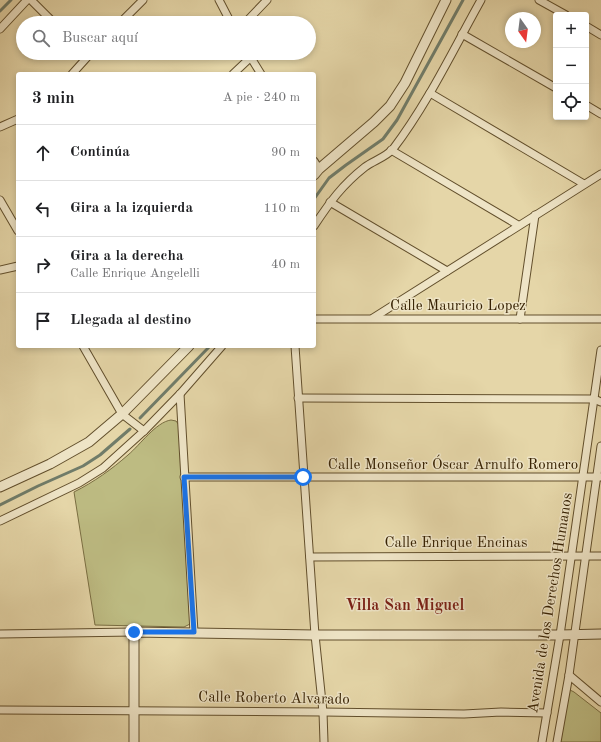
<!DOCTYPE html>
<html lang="es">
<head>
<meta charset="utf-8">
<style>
	:root { --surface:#fff; --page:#f2f2f2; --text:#202124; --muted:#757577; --line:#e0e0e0 }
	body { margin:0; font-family:"Old Standard TT",serif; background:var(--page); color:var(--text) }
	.controls { position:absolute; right:12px; top:12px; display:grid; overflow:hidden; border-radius:4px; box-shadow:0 2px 6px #0003 }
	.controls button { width:36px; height:36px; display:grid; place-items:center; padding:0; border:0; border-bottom:1px solid var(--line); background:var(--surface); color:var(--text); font:20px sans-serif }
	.compass { position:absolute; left:505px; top:12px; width:36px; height:36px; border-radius:50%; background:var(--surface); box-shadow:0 2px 6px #0003; rotate:166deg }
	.stop { position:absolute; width:12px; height:12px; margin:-9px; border:3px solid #1a73e8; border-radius:50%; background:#fff }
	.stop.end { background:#1a73e8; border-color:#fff; box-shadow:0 1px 4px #0008 }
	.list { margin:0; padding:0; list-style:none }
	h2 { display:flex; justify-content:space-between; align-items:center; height:52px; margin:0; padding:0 16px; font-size:17px }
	h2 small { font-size:13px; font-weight:400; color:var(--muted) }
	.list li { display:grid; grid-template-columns:26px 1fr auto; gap:12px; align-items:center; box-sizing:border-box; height:56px; padding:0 16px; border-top:1px solid var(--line) }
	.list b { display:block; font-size:15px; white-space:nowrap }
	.list p { margin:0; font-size:13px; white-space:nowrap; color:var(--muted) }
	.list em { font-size:13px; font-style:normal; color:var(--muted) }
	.icon { flex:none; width:22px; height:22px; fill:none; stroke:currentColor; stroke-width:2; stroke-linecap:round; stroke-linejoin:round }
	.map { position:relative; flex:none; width:601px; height:742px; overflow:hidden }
	.search { position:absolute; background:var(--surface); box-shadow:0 2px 6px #0003; left:16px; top:16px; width:300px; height:44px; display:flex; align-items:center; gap:10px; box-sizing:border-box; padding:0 14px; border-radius:22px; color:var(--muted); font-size:15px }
	.panel { position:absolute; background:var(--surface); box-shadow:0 2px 6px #0003; left:16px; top:72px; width:300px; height:276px; border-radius:4px }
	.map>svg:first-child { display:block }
	.green { fill:#bdbb82; stroke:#7a6e42 }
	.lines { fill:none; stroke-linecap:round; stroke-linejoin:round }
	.stream { stroke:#707c69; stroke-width:3 }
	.minor-casing { stroke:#624f2c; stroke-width:9 }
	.tertiary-casing { stroke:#624f2c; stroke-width:11 }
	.minor { stroke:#eee4c6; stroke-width:7 }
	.tertiary { stroke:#eee4c6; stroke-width:9 }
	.route { stroke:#1a73e8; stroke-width:5 }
	.labels { text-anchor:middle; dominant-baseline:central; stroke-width:3; stroke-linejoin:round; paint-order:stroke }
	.street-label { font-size:15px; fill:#372203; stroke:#eee4c6 }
	.neighbourhood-label { font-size:16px; font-weight:bold; fill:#7a1f14; stroke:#eee4c6 }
</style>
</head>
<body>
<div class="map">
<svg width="601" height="742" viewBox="0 0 601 742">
	<rect width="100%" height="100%" fill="#e5d6a8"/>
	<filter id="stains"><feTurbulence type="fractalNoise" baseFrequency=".005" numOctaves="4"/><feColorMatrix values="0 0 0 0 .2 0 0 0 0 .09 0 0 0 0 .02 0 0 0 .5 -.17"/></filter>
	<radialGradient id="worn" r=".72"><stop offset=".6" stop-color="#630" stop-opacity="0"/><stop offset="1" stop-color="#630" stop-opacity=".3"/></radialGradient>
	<g class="green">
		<path d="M171 420 176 421 179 425 190 624 184 627 95 625 74 492C94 482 112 469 128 455 140 445 156 422 171 420Z"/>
		<polygon points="568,689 574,692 601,713 601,742 557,742"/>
	</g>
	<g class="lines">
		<g class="stream">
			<polyline points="0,11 11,0"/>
			<polyline points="314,199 329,178 346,165 383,139 397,120 463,0"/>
			<polyline points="140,418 210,346"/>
			<polyline points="0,505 38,486 83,466 100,455 130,429"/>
		</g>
		<defs>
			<g id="minor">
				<polyline points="31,0 54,23"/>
				<polyline points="219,0 231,23"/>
				<polyline points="539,0 566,15"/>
				<polyline points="120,23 143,0"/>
				<polyline points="245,23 267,0"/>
				<polyline points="586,26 601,35"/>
				<polyline points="0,29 27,0"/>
				<polyline points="462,34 556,88"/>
				<polyline points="248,53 261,74"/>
				<polyline points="72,74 91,53"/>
				<polyline points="233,74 251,57"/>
				<polyline points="430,93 584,184"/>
				<polyline points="586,105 601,114"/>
				<polyline points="0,127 18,119"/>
				<polyline points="391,150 518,225"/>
				<polyline points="314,161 319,169"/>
				<polyline points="0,200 18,231"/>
				<polyline points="330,202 447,271"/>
				<path d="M314 226C330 202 342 185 365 167 373 161 386 157 393 149 428 103 453 50 481 0"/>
				<polyline points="0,270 18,266"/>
				<polyline points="373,318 601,174"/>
				<polyline points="314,319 601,319"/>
				<polyline points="520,319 535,215"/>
				<polyline points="83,346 122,414 144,431"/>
				<polyline points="295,346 315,635 323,712 324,742"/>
				<polyline points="180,394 194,632"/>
				<polyline points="298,398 594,399 601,402"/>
				<polyline points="184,477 601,477"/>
				<polyline points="0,521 79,483 103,468 144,431 180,394 222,346"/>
				<polyline points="310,557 601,556"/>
				<polyline points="0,634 134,632"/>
				<polyline points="569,675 601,702"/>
				<polyline points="0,710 323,712 464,714 501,712 547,713"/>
				<polyline points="542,742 560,635 601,350"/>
				<polyline points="557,742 569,675 601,446"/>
			</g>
			<g id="tertiary">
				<polyline points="314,175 319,169 374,122 390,106 405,83 446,0"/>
				<polyline points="0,487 50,464 89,442 122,414 189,346"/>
				<polyline points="134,742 134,632 315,635 560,635 601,634"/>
			</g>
		</defs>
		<use href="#minor" class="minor-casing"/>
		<use href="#tertiary" class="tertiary-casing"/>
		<use href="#minor" class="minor"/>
		<use href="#tertiary" class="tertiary"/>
	</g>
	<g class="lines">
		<polyline class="route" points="134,632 194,632 184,477 303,477"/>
	</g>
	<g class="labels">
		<g class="street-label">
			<text x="458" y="306">Calle Mauricio Lopez</text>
			<text x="453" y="465">Calle Monseñor Óscar Arnulfo Romero</text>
			<text x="456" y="543">Calle Enrique Encinas</text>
			<text transform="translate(551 603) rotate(-81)">Avenida de los Derechos Humanos</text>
			<text transform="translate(274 699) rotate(1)">Calle Roberto Alvarado</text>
		</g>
		<g class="neighbourhood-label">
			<text x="405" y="606">Villa San Miguel</text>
		</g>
	</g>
	<rect width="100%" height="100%" filter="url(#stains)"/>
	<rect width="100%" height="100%" fill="url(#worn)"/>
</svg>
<div class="controls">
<button>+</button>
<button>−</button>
<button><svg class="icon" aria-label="locate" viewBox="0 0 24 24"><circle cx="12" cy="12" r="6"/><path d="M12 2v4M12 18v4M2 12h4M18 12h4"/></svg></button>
</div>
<svg class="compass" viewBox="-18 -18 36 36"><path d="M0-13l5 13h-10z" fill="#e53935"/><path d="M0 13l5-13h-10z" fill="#757577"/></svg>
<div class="stop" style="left:303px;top:477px"></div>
<div class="stop end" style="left:134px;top:632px"></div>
<div class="search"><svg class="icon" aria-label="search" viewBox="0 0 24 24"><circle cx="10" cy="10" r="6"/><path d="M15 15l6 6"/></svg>Buscar aquí</div>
<section class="panel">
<h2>3 min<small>A pie · 240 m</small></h2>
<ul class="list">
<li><svg class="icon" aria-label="ahead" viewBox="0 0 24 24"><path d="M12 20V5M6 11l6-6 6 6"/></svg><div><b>Continúa</b></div><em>90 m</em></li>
<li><svg class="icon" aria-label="left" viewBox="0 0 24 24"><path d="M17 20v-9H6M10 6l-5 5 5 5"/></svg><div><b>Gira a la izquierda</b></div><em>110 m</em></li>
<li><svg class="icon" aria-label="right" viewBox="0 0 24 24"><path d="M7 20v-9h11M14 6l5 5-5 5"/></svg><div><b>Gira a la derecha</b><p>Calle Enrique Angelelli</p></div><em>40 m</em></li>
<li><svg class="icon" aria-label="arrive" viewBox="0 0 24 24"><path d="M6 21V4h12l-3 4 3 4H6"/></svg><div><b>Llegada al destino</b></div></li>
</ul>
</section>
</div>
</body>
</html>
